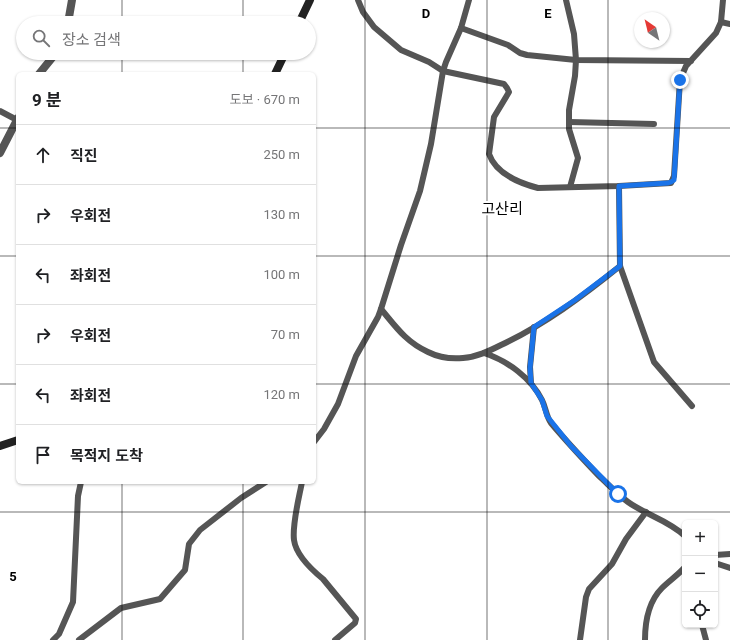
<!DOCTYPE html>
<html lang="ko">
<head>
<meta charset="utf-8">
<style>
	:root { --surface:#fff; --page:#f2f2f2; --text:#202124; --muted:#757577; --line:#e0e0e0 }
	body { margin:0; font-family:Roboto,"Noto Sans KR",sans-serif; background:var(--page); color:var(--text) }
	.controls { position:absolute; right:12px; bottom:12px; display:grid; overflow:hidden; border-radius:6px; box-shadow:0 1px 3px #0004 }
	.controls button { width:36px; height:36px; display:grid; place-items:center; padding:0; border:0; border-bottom:1px solid var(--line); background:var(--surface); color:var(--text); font:20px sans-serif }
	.compass { position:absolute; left:634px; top:12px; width:36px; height:36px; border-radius:50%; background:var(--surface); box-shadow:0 1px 3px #0004; rotate:325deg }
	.stop { position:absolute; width:12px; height:12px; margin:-9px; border:3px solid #1a73e8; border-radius:50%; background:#fff }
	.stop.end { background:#1a73e8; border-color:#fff; box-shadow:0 1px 4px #0008 }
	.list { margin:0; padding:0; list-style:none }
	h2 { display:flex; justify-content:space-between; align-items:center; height:52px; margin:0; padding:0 16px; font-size:17px }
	h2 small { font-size:13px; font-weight:400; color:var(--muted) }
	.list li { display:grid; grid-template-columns:26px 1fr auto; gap:12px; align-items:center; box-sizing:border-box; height:60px; padding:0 16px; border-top:1px solid var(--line) }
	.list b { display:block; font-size:15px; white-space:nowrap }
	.list em { font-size:13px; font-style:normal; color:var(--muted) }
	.icon { flex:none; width:22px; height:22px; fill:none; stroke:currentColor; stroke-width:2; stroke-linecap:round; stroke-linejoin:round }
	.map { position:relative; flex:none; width:730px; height:640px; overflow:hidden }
	.search { position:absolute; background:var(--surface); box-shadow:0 1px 3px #0004; left:16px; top:16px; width:300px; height:44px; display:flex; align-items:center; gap:10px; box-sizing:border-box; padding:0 14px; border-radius:22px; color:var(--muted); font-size:15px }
	.panel { position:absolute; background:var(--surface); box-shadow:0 1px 3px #0004; left:16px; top:72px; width:300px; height:412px; border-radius:6px }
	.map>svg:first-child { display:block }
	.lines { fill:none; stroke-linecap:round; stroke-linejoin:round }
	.minor { stroke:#555; stroke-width:6 }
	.tertiary { stroke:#555; stroke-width:8 }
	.secondary { stroke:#222; stroke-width:8 }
	.route { stroke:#1a73e8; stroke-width:5 }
	.grid { fill:none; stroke:#000; stroke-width:1; stroke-opacity:0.55 }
	.labels { text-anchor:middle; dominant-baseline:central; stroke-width:4; stroke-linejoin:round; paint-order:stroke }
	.quarter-label { font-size:15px; fill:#000; stroke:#fff }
	.grid-label { font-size:13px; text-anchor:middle; font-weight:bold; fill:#000; stroke:#fff; stroke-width:4; stroke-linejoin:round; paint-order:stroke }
</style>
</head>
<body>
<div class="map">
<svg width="730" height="640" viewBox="0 0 730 640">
	<rect width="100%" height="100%" fill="#fff"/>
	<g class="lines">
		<g class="minor">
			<path d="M358 0 363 12 374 27 401 50 429 62 443 71 504 84 507 88 509 92 494 117 489 154C496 174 519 183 538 188L619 186 671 183 674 176 680 80 686 66 716 33 721 22 723 0"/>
			<polyline points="566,0 574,34 576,60 575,76 569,110 569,129 578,158 570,187"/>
			<polyline points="721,22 730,24"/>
			<polyline points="461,28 508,45 520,53 527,55 576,60 691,61"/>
			<polyline points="58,53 66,54 91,53"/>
			<polyline points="0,111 17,120"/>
			<polyline points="569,122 654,124"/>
			<polyline points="619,186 620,266 654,362 692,406"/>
			<path d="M381 309C396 327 406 342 428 352 438 357 452 359 463 358 477 357 489 351 501 345 544 325 583 296 620 266"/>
			<path d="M484 353C508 361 531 378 542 400 546 408 546 416 551 423 566 441 582 458 598 475 608 484 617 494 628 502 646 515 668 520 685 536"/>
			<polyline points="531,383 530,367 534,327"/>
			<polyline points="314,442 324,429 338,404 356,356 378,317 381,309 401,245 420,191 431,144 443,71 446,62 461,28 469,0"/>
			<path d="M302 482C299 498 292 524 294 540 296 555 312 570 323 579L356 619 355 623 335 640"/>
			<polyline points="715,555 730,554"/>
			<polyline points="715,563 730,568"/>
			<polyline points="702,625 706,640"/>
			<polyline points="53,640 59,634 73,602 78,496 81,482"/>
			<polyline points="79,640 121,608 160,599 185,570 189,544 200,530 241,498 266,482"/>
			<polyline points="580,640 586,597 589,589 612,564 626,539 646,512"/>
			<path d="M645 640C645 621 648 602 662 588 669 581 678 575 685 567"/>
		</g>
		<g class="tertiary">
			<polyline points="68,23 72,0"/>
			<polyline points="39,74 56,53"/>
			<polyline points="0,153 18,118"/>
		</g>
		<g class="secondary">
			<polyline points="299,23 310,0"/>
			<polyline points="275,74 285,53"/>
			<polyline points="0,446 18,440"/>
		</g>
	</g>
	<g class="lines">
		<polyline class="route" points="618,494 571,446 547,416 542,400 531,383 530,368 534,327 575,300 620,266 619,186 668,183 671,182 674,180 680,80"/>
	</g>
	<path class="grid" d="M122 0V23M243 0V23M365 0V640M487 0V640M608 0V640M122 53V74M243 53V74M0 128H18M314 128H730M0 256H18M314 256H730M0 384H18M314 384H730M122 482V640M243 482V640M0 512H730"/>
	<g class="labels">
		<g class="quarter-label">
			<text x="502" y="209">고산리</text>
		</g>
	</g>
	<g class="grid-label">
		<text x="426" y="18">D</text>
		<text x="548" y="18">E</text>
		<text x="13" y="581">5</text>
	</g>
</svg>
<div class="controls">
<button>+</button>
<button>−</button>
<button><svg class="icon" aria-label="locate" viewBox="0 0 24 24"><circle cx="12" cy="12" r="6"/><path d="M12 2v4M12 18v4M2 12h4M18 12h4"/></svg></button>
</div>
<svg class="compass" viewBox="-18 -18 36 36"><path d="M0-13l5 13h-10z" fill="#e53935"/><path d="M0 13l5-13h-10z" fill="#757577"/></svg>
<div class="stop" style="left:618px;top:494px"></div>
<div class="stop end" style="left:680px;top:80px"></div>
<div class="search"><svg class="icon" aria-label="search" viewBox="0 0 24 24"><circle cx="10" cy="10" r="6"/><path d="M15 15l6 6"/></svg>장소 검색</div>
<section class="panel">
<h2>9 분<small>도보 · 670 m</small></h2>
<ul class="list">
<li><svg class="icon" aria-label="ahead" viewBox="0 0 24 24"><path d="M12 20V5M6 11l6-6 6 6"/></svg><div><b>직진</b></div><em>250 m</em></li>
<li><svg class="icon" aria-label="right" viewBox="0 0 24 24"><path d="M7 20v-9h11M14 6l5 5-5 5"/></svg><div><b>우회전</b></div><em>130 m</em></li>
<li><svg class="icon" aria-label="left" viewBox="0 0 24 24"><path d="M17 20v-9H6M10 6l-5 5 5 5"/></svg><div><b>좌회전</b></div><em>100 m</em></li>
<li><svg class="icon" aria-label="right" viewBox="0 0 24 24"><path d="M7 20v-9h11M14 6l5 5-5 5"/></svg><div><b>우회전</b></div><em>70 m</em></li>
<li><svg class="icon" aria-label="left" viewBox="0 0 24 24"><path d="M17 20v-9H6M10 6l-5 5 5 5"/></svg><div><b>좌회전</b></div><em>120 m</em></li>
<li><svg class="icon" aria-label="arrive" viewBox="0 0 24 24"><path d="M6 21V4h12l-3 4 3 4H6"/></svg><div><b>목적지 도착</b></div></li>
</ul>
</section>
</div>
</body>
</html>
